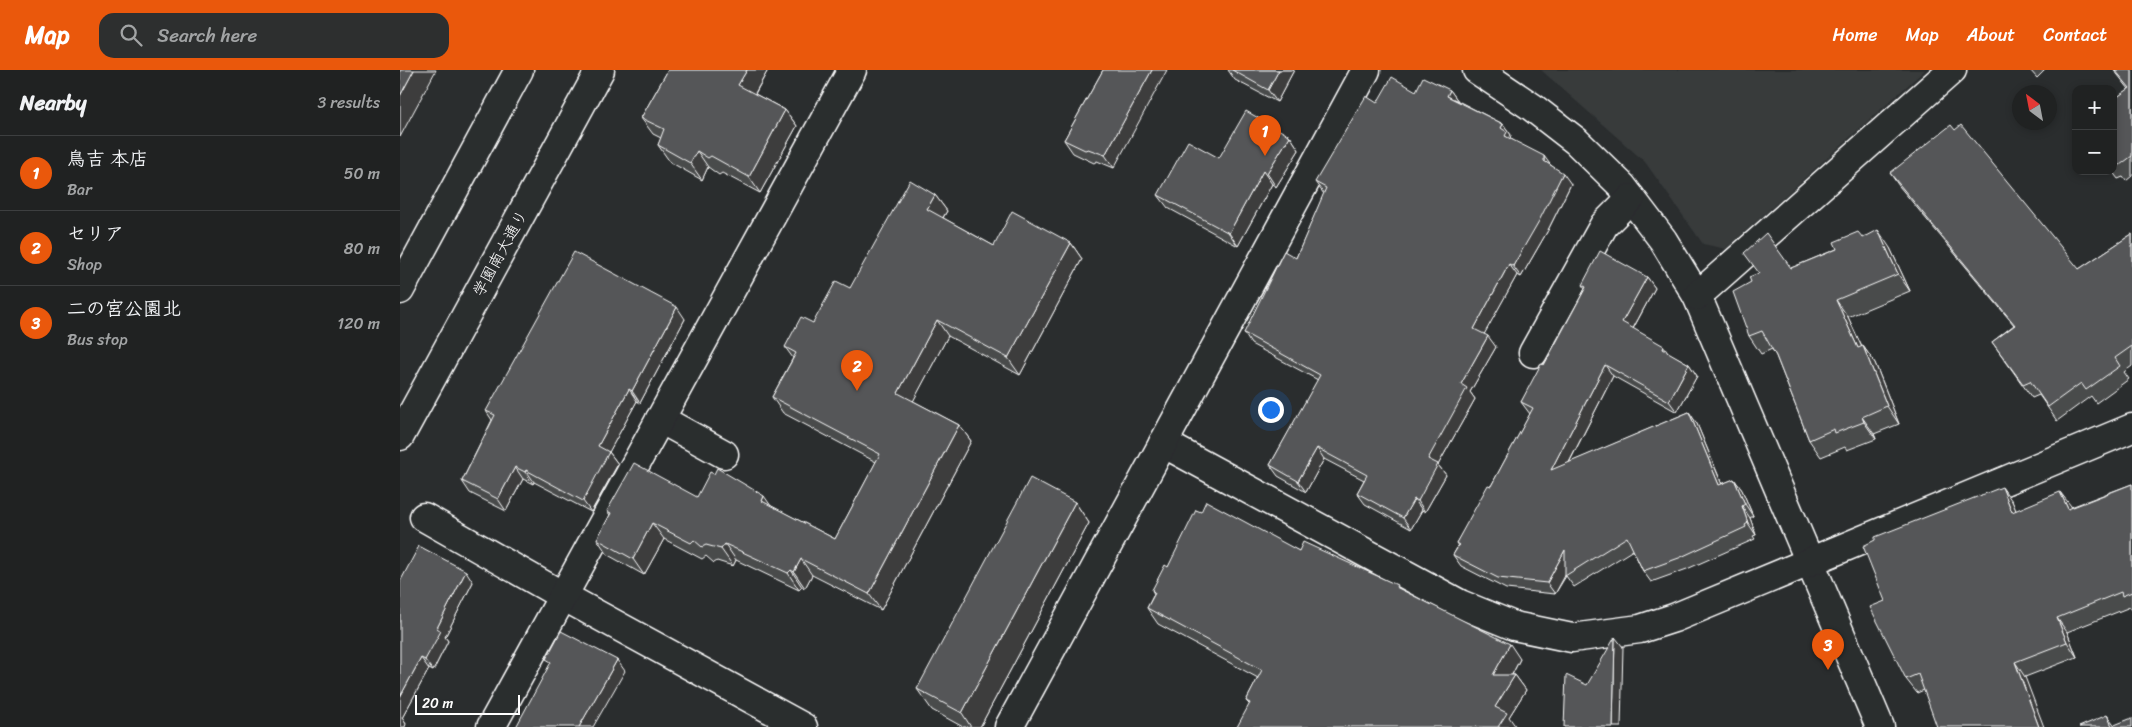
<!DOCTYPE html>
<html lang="en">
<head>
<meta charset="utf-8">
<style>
	:root { --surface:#202222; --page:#2d2f2f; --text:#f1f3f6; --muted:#a2a4a5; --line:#3d3f40; --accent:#ea580c }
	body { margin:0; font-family:Sriracha,"Klee One",sans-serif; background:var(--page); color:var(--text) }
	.controls { position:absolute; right:15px; top:15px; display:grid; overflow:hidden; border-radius:10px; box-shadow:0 2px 8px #0003 }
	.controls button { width:45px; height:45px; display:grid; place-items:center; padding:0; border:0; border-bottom:1px solid var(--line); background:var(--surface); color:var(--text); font:25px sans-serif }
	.compass { position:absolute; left:1612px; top:15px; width:45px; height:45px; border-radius:50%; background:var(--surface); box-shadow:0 2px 8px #0003; rotate:328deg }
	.scale { position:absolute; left:15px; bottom:12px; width:105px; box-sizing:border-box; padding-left:5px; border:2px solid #fff; border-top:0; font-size:14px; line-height:18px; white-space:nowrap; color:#fff; -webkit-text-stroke:4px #2a2d2e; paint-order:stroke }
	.you { position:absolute; left:870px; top:339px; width:18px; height:18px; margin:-12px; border:4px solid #fff; border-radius:50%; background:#1a73e8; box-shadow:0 0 0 8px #1a73e833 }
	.badge { display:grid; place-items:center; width:32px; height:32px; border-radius:50%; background:var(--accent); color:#fff; font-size:16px; font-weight:700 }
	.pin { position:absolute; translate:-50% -41px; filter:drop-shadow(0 1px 2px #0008) }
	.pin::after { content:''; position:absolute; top:26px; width:18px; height:15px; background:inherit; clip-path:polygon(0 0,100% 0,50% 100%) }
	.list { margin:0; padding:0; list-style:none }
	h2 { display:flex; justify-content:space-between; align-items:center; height:65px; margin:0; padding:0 20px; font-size:21px }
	h2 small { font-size:16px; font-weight:400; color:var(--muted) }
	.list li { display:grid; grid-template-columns:32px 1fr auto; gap:15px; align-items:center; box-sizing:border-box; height:75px; padding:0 20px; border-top:1px solid var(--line) }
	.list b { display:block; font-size:19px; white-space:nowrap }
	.list p { margin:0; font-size:16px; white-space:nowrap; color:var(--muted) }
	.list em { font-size:16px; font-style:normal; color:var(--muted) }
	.icon { flex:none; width:28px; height:28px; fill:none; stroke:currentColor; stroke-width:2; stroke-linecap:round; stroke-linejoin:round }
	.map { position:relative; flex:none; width:1732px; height:657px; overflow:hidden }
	header { display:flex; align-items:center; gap:30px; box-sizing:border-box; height:70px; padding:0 25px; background:var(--accent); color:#fff }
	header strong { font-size:24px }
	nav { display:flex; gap:28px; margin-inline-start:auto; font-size:18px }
	.search { width:350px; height:45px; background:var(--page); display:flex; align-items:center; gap:12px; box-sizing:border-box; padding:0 18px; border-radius:15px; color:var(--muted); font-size:19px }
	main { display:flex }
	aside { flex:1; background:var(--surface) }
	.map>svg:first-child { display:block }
	.built { fill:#373a3b }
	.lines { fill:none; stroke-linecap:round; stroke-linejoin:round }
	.minor-casing { stroke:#fff; stroke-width:31 }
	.major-casing { stroke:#fff; stroke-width:31 }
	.minor { stroke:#2a2d2e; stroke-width:28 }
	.major { stroke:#2a2d2e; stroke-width:28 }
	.wall { fill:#494b4c; stroke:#fff }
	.shaded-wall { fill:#3c3d3e; stroke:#fff }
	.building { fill:#555758; stroke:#fff }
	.labels { text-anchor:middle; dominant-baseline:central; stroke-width:5; stroke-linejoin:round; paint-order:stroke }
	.street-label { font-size:16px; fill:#fff; stroke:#2a2d2e }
</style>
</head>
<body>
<header>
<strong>Map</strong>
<div class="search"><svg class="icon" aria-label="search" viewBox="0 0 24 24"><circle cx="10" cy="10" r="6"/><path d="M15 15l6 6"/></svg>Search here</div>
<nav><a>Home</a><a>Map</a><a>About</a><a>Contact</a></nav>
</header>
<main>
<aside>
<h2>Nearby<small>3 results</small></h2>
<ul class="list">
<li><span class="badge">1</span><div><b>鳥吉 本店</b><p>Bar</p></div><em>50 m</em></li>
<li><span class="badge">2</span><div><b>セリア</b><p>Shop</p></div><em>80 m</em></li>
<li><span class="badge">3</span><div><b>二の宮公園北</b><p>Bus stop</p></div><em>120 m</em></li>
</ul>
</aside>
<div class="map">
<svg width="1732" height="657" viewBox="0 0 1732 657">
	<rect width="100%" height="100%" fill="#2a2d2e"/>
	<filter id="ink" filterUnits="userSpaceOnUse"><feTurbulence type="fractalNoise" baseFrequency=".02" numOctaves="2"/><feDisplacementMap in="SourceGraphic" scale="10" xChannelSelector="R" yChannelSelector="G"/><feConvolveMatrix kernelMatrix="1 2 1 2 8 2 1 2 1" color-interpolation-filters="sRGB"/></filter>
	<g filter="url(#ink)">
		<polygon class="built" points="1141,0 1525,0 1326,179 1303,174 1245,92"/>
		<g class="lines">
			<defs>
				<g id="minor">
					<polyline points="1077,0 1132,37 1176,71 1222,116 1263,170 1297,226 1480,657"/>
					<polyline points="1297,226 1552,0"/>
					<polyline points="1133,283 1204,155 1231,128"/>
					<polyline points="260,349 324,384"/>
					<polyline points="763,373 1060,534 1114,556 1172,568 1240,559 1274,548 1732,358"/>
					<polyline points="24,447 163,526 403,657"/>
					<polyline points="91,657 452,0"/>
					<polyline points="609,657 966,0"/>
				</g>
				<g id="major">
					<polyline points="0,220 119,0"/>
					<polyline points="0,366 200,0"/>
				</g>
			</defs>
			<use href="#minor" class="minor-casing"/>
			<use href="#major" class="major-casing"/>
			<use href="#minor" class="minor"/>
			<use href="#major" class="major"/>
		</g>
		<g class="wall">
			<polygon points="268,0 368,0 355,24 385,40 397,56 360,123 322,103 319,105 308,97 302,110 270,92 258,75 261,68 253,64 241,48"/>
			<polygon points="703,0 714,98 697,91 694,93 673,83 664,70"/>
			<polygon points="828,0 894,0 877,32 835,10"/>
			<polygon points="1630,0 1645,0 1637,8"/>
			<polygon points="1714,0 1732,0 1732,106 1726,111 1723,107 1718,109 1712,101 1713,101 1713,30 1729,19"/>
			<polygon points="1050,20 1058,31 1103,54 1111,65 1110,67 1112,70 1151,95 1171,114 1147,162 1121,207 1117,205 1084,264 1096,277 1070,322 1075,329 1038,395 1046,405 1025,442 1022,440 1011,459 965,434 957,423 964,410 924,389 906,422 878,406 870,395 918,310 851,274 844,263 896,188 924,124 915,112 1016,21"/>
			<polygon points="890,66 899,80 876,117 872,114 838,176 768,138 758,125 819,88"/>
			<polygon points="1490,103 1679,199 1732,164 1732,296 1724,302 1729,309 1696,333 1691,326 1657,351 1639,325 1632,328 1592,272 1614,255 1499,116"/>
			<polygon points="535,125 547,141 543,148 594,176 671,173 682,189 620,305 548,266 513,331 559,355 571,371 481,540 412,505 405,518 402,517 399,520 336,490 333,496 317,491 314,493 306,486 302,489 264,469 244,505 208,485 197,469 210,445 207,441 297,427 371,436 435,469 476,392 383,343 372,327 393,288 385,277 413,253 450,218"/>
			<polygon points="1463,168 1490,178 1510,221 1448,247 1462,277 1463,276 1475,293 1499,354 1474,364 1476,369 1447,380 1445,377 1421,387 1409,370 1376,286 1372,279 1361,284 1349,266 1391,198"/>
			<polygon points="1247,207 1255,218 1233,259 1269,283 1289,294 1297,306 1277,342 1213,306 1169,393 1289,342 1297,354 1322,414 1334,409 1342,420 1353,446 1350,448 1356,465 1353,466 1355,469 1287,499 1251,512 1243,501 1233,480 1174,517 1166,506 1155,524 1106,519 1061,496 1053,485 1058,476 1056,473 1091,416 1130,344 1121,332 1144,295 1185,219 1182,215"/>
			<polygon points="285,249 240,333 237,331 209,382 218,394 191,442 134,412 133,414 123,409 106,441 70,423 62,411 92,350 86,341"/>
			<polygon points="1732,414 1732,540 1730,537 1667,562 1677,587 1625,607 1524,620 1517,623 1506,609 1485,531 1612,431 1616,441 1671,436 1671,437"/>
			<polygon points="675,432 689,453 580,657 563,657 532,640 517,619"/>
			<polygon points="801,442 899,481 999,518 1120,589 1112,605 1115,605 1126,620 1109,647 849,634 846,631 858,608 758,554 747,538 754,524 752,520 768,497"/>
			<polygon points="19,476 73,512 45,567 48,571 33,601 29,599 2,648 6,654 0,657"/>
		</g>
		<g class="shaded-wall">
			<polygon points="14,0 36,0 0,67 0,26"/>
			<polygon points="347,0 368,0 350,32 338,15"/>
			<polygon points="752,0 767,0 714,98 705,85"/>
			<polygon points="879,0 894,0 877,32 868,20"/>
			<polygon points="1050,20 1058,31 1047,26"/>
			<polygon points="385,40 397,56 360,123 349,107"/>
			<polygon points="1103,54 1111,65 1110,67 1115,73 1105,66 1101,58"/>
			<polygon points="890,66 899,80 876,117 867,103"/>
			<polygon points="297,81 308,97 302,110 290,93"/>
			<polygon points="1144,86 1152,97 1144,91"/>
			<polygon points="863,101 872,114 838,176 829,163"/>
			<polygon points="1163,103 1171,114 1147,162 1121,207 1113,196"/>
			<polygon points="535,125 547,141 538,155 527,139"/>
			<polygon points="1478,160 1490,178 1510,221 1498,204"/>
			<polygon points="671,173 682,189 620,305 608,288"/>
			<polygon points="1109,194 1117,205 1081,270 1074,259"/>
			<polygon points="1247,207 1255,218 1230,264 1222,252"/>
			<polygon points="1436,230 1448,247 1470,295 1458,278"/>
			<polygon points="277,237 285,249 240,333 232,321"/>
			<polygon points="537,250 548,266 509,339 498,323"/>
			<polygon points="1088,266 1096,277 1070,322 1075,329 1038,395 1046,405 1025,442 1018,431 1028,389 1061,314"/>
			<polygon points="1264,276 1272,288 1263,279"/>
			<polygon points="1463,276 1475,293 1499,354 1487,336"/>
			<polygon points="1289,294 1297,306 1277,342 1269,331"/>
			<polygon points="1205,295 1213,306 1159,412 1151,400"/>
			<polygon points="229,319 237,331 208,384 209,382 218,394 191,442 183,431 198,376"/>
			<polygon points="1289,342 1297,354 1327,427 1319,415"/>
			<polygon points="1462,347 1474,364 1476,369 1464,352"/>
			<polygon points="559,355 571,371 481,540 469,524"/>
			<polygon points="917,378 924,389 906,422 898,411"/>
			<polygon points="115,397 123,409 106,441 98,429"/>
			<polygon points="126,400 134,412 133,414 125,402"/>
			<polygon points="1334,409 1342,420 1353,446 1345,434"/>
			<polygon points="1602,417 1612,431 1623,457 1612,442"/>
			<polygon points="1660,422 1671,436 1678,453 1668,439"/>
			<polygon points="364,426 376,443 362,431"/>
			<polygon points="1014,429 1022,440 1011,459 1003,448"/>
			<polygon points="675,432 689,453 580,657 571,657 562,643"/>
			<polygon points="1342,436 1350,448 1356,465 1348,453"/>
			<polygon points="252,453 264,469 244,505 233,489"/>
			<polygon points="325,474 336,490 333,496 321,479"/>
			<polygon points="1165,480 1173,491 1155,524 1147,513"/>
			<polygon points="401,489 412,505 405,518 394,502"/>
			<polygon points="391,500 402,517 399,520 388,503"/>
			<polygon points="66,501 73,512 45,567 48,571 33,601 25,590 37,558"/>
			<polygon points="1657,548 1667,562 1677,587 1667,572"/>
			<polygon points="1215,567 1223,577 1221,657 1213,657"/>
			<polygon points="1110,574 1120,589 1104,620 1093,605"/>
			<polygon points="21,588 29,599 2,648 6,654 5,657 0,657 0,627"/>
			<polygon points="217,590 225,601 193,657 179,657"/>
			<polygon points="1615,592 1625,607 1644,657 1639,657"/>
			<polygon points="1115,605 1126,620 1109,647 1116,657 1098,657 1095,637"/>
			<polygon points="1707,645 1716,657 1712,657"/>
		</g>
		<g class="building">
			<polygon points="0,0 14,0 0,26"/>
			<polygon points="268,0 347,0 338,15 385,40 349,107 311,86 308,88 297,81 290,93 258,75 264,59 241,48"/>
			<polygon points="703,0 752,0 705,85 688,79 685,80 664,70"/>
			<polygon points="832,0 879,0 868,20"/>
			<polygon points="1715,0 1732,0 1732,86 1716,98 1713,94 1713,30 1730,18"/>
			<polygon points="992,7 1016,21 1023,7 1050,20 1047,26 1103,54 1101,58 1107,62 1105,66 1144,86 1144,91 1163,103 1139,151 1113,196 1109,194 1074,259 1088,266 1061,314 1067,318 1028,389 1038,394 1018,431 1014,429 1003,448 957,423 967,405 917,378 898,411 870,395 920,305 844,263 884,181 896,188 926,118 915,112 966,26 977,33"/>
			<polygon points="846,41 890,66 867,103 863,101 829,163 758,125 788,71 819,88"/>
			<polygon points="1551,55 1555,60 1561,55 1679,199 1732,164 1732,276 1715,288 1720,296 1686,320 1681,313 1648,337 1630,311 1623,314 1592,272 1615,255 1490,103"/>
			<polygon points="510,110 535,125 527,139 594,176 612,141 671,173 608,288 537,250 498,323 559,355 469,524 401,489 394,502 391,500 388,503 325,474 321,479 306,475 302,477 294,470 291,473 252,453 233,489 197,469 211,443 207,441 234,393 297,427 310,402 314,404 317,398 364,426 362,431 435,469 480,384 372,327 396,283 385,277 401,247 413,253 436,211 450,218"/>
			<polygon points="1478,160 1498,204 1436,230 1458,278 1463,276 1487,336 1462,347 1464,352 1435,363 1434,359 1409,370 1376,286 1362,261 1349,266 1333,222 1351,212 1349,207 1359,203 1344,183 1366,163 1391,198 1437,179 1434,172 1458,162 1463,168"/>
			<polygon points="1200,181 1247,207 1222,252 1264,276 1263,279 1289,294 1269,331 1205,295 1151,400 1289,342 1319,415 1334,409 1345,434 1342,436 1348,453 1345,455 1346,457 1279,488 1243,501 1227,467 1165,506 1165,480 1147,513 1098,508 1053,485 1059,475 1056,473 1088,415 1091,416 1133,338 1121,332 1141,294 1144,295 1186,217 1182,215"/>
			<polygon points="174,182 277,237 232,321 229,319 198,376 209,382 183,431 126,400 125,402 115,397 98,429 62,411 95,345 86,341"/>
			<polygon points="630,408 675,432 562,643 517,619"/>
			<polygon points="1732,414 1732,522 1722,526 1721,522 1657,548 1667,572 1615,592 1639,657 1537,657 1518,604 1506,609 1470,537 1485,531 1463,476 1475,470 1475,467 1602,417 1612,442 1660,422 1668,439"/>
			<polygon points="806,431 899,481 903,472 997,515 996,517 1110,574 1093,605 1115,605 1095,637 1107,643 1098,657 837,657 850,633 846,631 862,600 747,538 755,523 752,520 765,495 768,497 796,440 801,442"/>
			<polygon points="19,476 66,501 37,558 41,561 25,590 21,588 0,627 0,512"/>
			<polygon points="161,561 217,590 179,657 116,657 151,592 146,589"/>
			<polygon points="1215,567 1213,657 1164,657 1166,605 1187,615"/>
			<polygon points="1707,645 1712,656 1732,648 1732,657 1679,657"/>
		</g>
	</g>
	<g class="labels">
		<g class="street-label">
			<text transform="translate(100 183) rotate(-61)">学園南大通り</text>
		</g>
	</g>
</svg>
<div class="controls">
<button>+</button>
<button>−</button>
</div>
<svg class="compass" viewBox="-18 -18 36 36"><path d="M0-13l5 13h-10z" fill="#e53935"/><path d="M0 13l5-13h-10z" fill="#a2a4a5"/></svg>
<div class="scale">20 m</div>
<div class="you"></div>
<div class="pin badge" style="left:865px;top:86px">1</div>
<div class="pin badge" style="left:457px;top:321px">2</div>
<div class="pin badge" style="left:1428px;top:600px">3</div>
</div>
</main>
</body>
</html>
